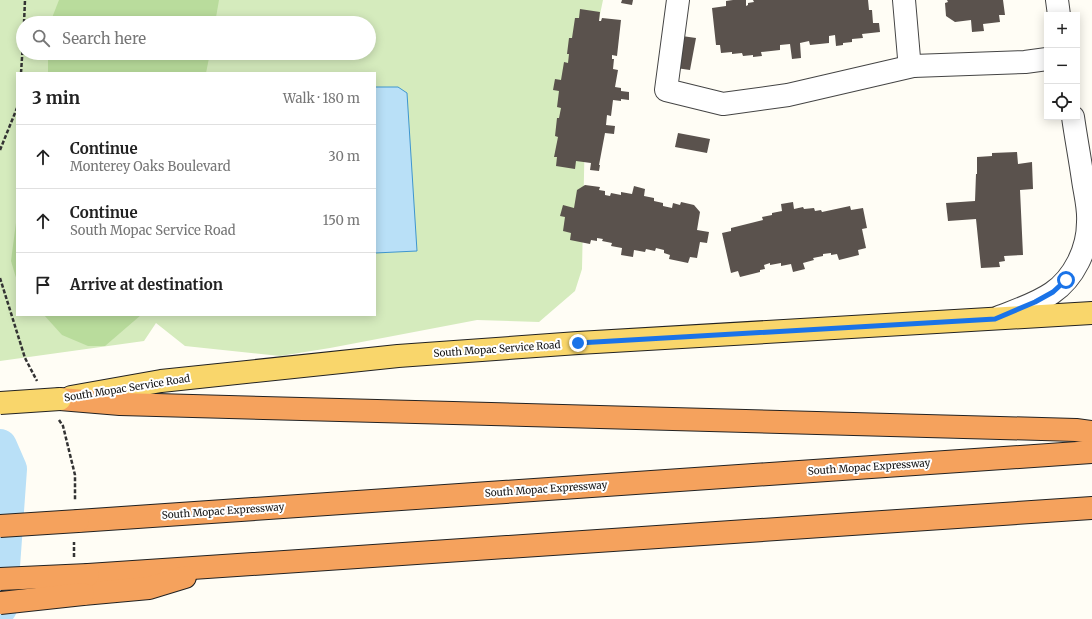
<!DOCTYPE html>
<html lang="en">
<head>
<meta charset="utf-8">
<style>
	:root { --surface:#fff; --page:#f6f6f6; --text:#222; --muted:#767676; --line:#e0e0e0 }
	body { margin:0; font-family:Merriweather,serif; background:var(--page); color:var(--text) }
	.controls { position:absolute; right:12px; top:12px; display:grid; overflow:hidden; border-radius:0px; box-shadow:0 2px 10px #0003 }
	.controls button { width:36px; height:36px; display:grid; place-items:center; padding:0; border:0; border-bottom:1px solid var(--line); background:var(--surface); color:var(--text); font:20px sans-serif }
	.stop { position:absolute; width:12px; height:12px; margin:-9px; border:3px solid #1a73e8; border-radius:50%; background:#fff }
	.stop.end { background:#1a73e8; border-color:#fff; box-shadow:0 1px 4px #0008 }
	.list { margin:0; padding:0; list-style:none }
	h2 { display:flex; justify-content:space-between; align-items:center; height:52px; margin:0; padding:0 16px; font-size:17px }
	h2 small { font-size:13px; font-weight:400; color:var(--muted) }
	.list li { display:grid; grid-template-columns:26px 1fr auto; gap:12px; align-items:center; box-sizing:border-box; height:64px; padding:0 16px; border-top:1px solid var(--line) }
	.list b { display:block; font-size:15px; white-space:nowrap }
	.list p { margin:0; font-size:13px; white-space:nowrap; color:var(--muted) }
	.list em { font-size:13px; font-style:normal; color:var(--muted) }
	.icon { flex:none; width:22px; height:22px; fill:none; stroke:currentColor; stroke-width:2; stroke-linecap:round; stroke-linejoin:round }
	.map { position:relative; flex:none; width:1092px; height:619px; overflow:hidden }
	.search { position:absolute; background:var(--surface); box-shadow:0 2px 10px #0003; left:16px; top:16px; width:360px; height:44px; display:flex; align-items:center; gap:10px; box-sizing:border-box; padding:0 14px; border-radius:22px; color:var(--muted); font-size:15px }
	.panel { position:absolute; background:var(--surface); box-shadow:0 2px 10px #0003; left:16px; top:72px; width:360px; height:244px; border-radius:0px }
	.map>svg:first-child { display:block }
	.green { fill:#d5ebbd; fill-rule:evenodd }
	.forest { fill:#b9dc9c }
	.water { fill:#b9e0f7; stroke:#3f96cf }
	.lines { fill:none; stroke-linecap:round; stroke-linejoin:round }
	.river { stroke:#b9e0f7; stroke-width:34 }
	.building { fill:#5a524d }
	.minor-casing { stroke:#444; stroke-width:24 }
	.major-casing { stroke:#222; stroke-width:24 }
	.highway-casing { stroke:#222; stroke-width:24 }
	.path { stroke:#333; stroke-width:2.5; stroke-dasharray:4 2; stroke-linecap:butt }
	.minor { stroke:#fff; stroke-width:22 }
	.major { stroke:#f9d66b; stroke-width:22 }
	.highway { stroke:#f5a25d; stroke-width:22 }
	.major-bridge-casing { stroke:#222; stroke-width:24; stroke-linecap:butt }
	.highway-bridge-casing { stroke:#222; stroke-width:24; stroke-linecap:butt }
	.major-bridge { stroke:#f9d66b; stroke-width:22 }
	.highway-bridge { stroke:#f5a25d; stroke-width:22 }
	.route { stroke:#1a73e8; stroke-width:5 }
	.labels { text-anchor:middle; dominant-baseline:central; stroke-width:4; stroke-linejoin:round; paint-order:stroke }
	.street-label { font-size:10px; fill:#111; stroke:#fff }
</style>
</head>
<body>
<div class="map">
<svg width="1092" height="619" viewBox="0 0 1092 619">
	<rect width="100%" height="100%" fill="#fffdf5"/>
	<path class="green" d="M0 0H603L586 81 582 269 575 291 539 322 477 320 330 348 280 356 185 346 156 323 144 341 0 361ZM23 23H369V53H23ZM17 73H375V315H17Z"/>
	<g class="forest">
		<polygon points="59,0 219,0 215,23 50,23"/>
		<polygon points="48,53 210,53 206,73 48,73"/>
		<polygon points="17,215 17,281 11,261"/>
		<polygon points="44,315 141,315 105,346 88,346 62,335"/>
	</g>
	<polygon class="water" points="375,87 398,87 407,93 417,251 375,253"/>
	<g class="lines">
		<polyline class="river" points="0,446 10,469 0,608"/>
	</g>
	<g class="building">
		<polygon points="622,0 633,0 632,5 621,3"/>
		<polygon points="733,0 746,0 746,6 748,5 748,3 754,2 753,0 868,0 869,10 872,10 873,23 879,23 880,32 862,34 863,38 852,39 852,42 843,43 843,45 836,46 835,35 829,36 829,43 810,45 809,41 800,43 801,58 792,59 790,44 780,45 780,50 761,52 762,56 753,57 753,55 743,56 742,53 732,54 732,52 721,53 720,45 716,45 712,8 726,6 726,1"/>
		<polygon points="947,0 1003,0 1005,15 999,15 1000,22 983,24 984,31 972,32 971,20 955,22 946,16 945,3 948,2"/>
		<polygon points="580,9 600,12 599,21 601,21 602,18 621,20 617,56 612,55 612,59 614,59 613,69 618,70 615,87 621,88 621,91 629,92 629,100 621,99 621,101 613,100 611,116 607,115 606,125 615,126 614,134 605,133 599,165 600,165 599,171 590,170 591,163 576,161 575,169 556,166 557,157 554,157 558,137 555,136 557,118 559,118 561,108 557,107 559,91 553,90 555,79 561,80 564,62 568,63 569,54 567,54 569,38 572,38 575,18 579,18"/>
		<polygon points="682,36 696,38 690,70 676,68"/>
		<polygon points="678,133 710,139 707,153 675,147"/>
		<polygon points="1017,152 1018,164 1032,162 1033,189 1020,190 1023,255 1004,256 1005,261 999,262 1000,267 981,268 976,219 948,221 946,203 975,201 976,174 977,174 977,157 992,156 992,153"/>
		<polygon points="585,185 600,187 599,190 605,191 605,195 610,196 611,193 621,195 621,192 632,194 634,186 645,189 644,196 654,198 654,201 663,203 663,206 672,208 673,203 680,205 681,202 694,205 700,212 697,230 709,232 707,243 700,242 697,258 690,257 688,263 669,259 670,255 664,253 664,250 656,248 655,251 646,249 645,252 634,250 633,257 621,255 622,248 611,246 612,243 602,241 603,239 597,238 597,241 591,240 590,244 570,240 571,233 563,231 565,217 560,216 563,205 574,208 577,190"/>
		<polygon points="793,202 794,209 803,207 804,209 814,208 815,211 821,210 822,212 850,206 851,210 863,208 867,228 862,229 866,248 858,250 859,255 839,260 837,254 831,255 831,253 823,254 823,256 813,258 814,260 803,263 805,269 793,272 791,264 781,266 781,263 770,265 770,263 764,265 765,269 760,270 760,272 740,277 738,271 731,273 722,233 731,231 731,228 763,220 762,217 772,215 772,213 782,211 781,204"/>
	</g>
	<g class="lines">
		<defs>
			<g id="minor">
				<polyline points="678,0 666,90 723,104 788,95 913,66 1025,62 1047,59"/>
				<polyline points="904,0 909,58 913,66"/>
				<polyline points="1057,0 1059,15"/>
				<path d="M999 317C1017 310 1036 304 1052 293 1074 278 1088 249 1088 222 1089 208 1085 194 1083 180 1080 159 1076 138 1073 117"/>
			</g>
			<polyline id="major" points="71,397 161,381 398,356 578,343 1092,313"/>
			<g id="highway">
				<polyline points="60,399 120,404 1076,430 1092,432"/>
				<polyline points="78,521 1092,452"/>
				<polyline points="88,575 1092,508"/>
				<polyline points="83,594 149,588 185,577"/>
			</g>
		</defs>
		<use href="#minor" class="minor-casing"/>
		<use href="#major" class="major-casing"/>
		<use href="#highway" class="highway-casing"/>
		<g class="path">
			<polyline points="24,23 25,0"/>
			<polyline points="21,73 23,43"/>
			<polyline points="0,150 17,108"/>
			<polyline points="0,278 25,358 37,381"/>
			<polyline points="59,420 63,426 75,475 75,501"/>
			<polyline points="74,557 74,542"/>
		</g>
		<use href="#minor" class="minor"/>
		<use href="#major" class="major"/>
		<use href="#highway" class="highway"/>
		<defs>
			<polyline id="major-bridge" points="0,403 60,399"/>
			<g id="highway-bridge">
				<polyline points="0,526 78,521"/>
				<polyline points="0,579 88,575"/>
				<polyline points="0,603 83,594"/>
			</g>
		</defs>
		<use href="#major-bridge" class="major-bridge-casing"/>
		<use href="#highway-bridge" class="highway-bridge-casing"/>
		<use href="#major-bridge" class="major-bridge"/>
		<use href="#highway-bridge" class="highway-bridge"/>
	</g>
	<g class="lines">
		<polyline class="route" points="578,343 995,319 1035,302 1053,292 1066,280"/>
	</g>
	<g class="labels">
		<g class="street-label">
			<text transform="translate(497 349) rotate(-4)">South Mopac Service Road</text>
			<text transform="translate(127 388) rotate(-9)">South Mopac Service Road</text>
			<text transform="translate(869 467) rotate(-4)">South Mopac Expressway</text>
			<text transform="translate(546 489) rotate(-4)">South Mopac Expressway</text>
			<text transform="translate(223 511) rotate(-4)">South Mopac Expressway</text>
		</g>
	</g>
</svg>
<div class="controls">
<button>+</button>
<button>−</button>
<button><svg class="icon" aria-label="locate" viewBox="0 0 24 24"><circle cx="12" cy="12" r="6"/><path d="M12 2v4M12 18v4M2 12h4M18 12h4"/></svg></button>
</div>
<div class="stop" style="left:1066px;top:280px"></div>
<div class="stop end" style="left:578px;top:343px"></div>
<div class="search"><svg class="icon" aria-label="search" viewBox="0 0 24 24"><circle cx="10" cy="10" r="6"/><path d="M15 15l6 6"/></svg>Search here</div>
<section class="panel">
<h2>3 min<small>Walk · 180 m</small></h2>
<ul class="list">
<li><svg class="icon" aria-label="ahead" viewBox="0 0 24 24"><path d="M12 20V5M6 11l6-6 6 6"/></svg><div><b>Continue</b><p>Monterey Oaks Boulevard</p></div><em>30 m</em></li>
<li><svg class="icon" aria-label="ahead" viewBox="0 0 24 24"><path d="M12 20V5M6 11l6-6 6 6"/></svg><div><b>Continue</b><p>South Mopac Service Road</p></div><em>150 m</em></li>
<li><svg class="icon" aria-label="arrive" viewBox="0 0 24 24"><path d="M6 21V4h12l-3 4 3 4H6"/></svg><div><b>Arrive at destination</b></div></li>
</ul>
</section>
</div>
</body>
</html>
